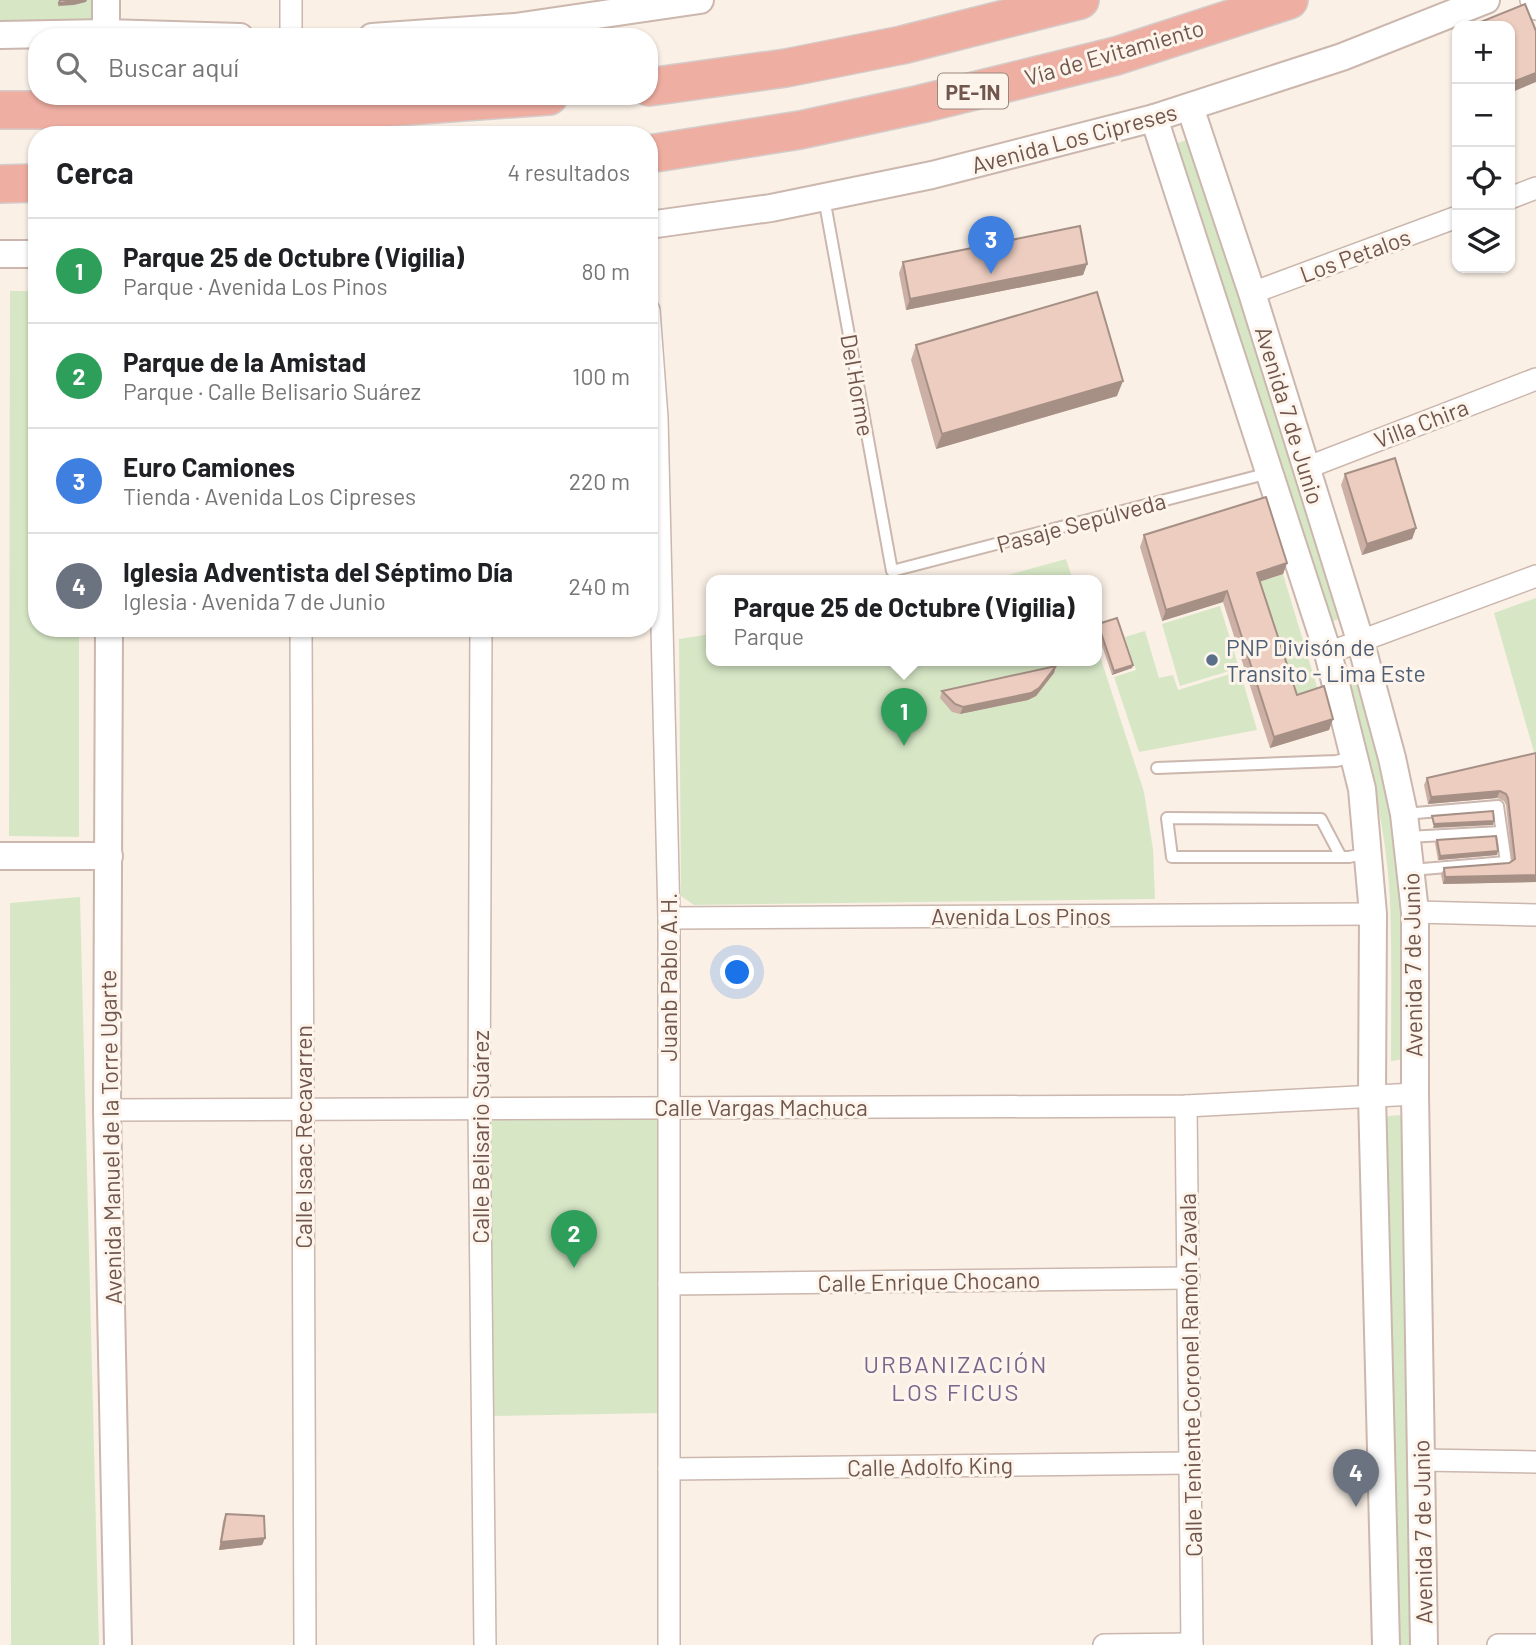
<!DOCTYPE html>
<html lang="es">
<head>
<meta charset="utf-8">
<style>
	:root { --surface:#fff; --page:#f2f2f2; --text:#202124; --muted:#757577; --line:#e0e0e0; --accent:#d96556 }
	body { margin:0; font-family:Barlow,sans-serif; background:var(--page); color:var(--text) }
	.controls { position:absolute; right:21px; top:21px; display:grid; overflow:hidden; border-radius:14px; box-shadow:0 2px 5px #0004 }
	.controls button { width:63px; height:63px; display:grid; place-items:center; padding:0; border:0; border-bottom:2px solid var(--line); background:var(--surface); color:var(--text); font:35px sans-serif }
	.you { position:absolute; left:738px; top:973px; width:24px; height:24px; margin:-18px; border:5px solid #fff; border-radius:50%; background:#1a73e8; box-shadow:0 0 0 10px #1a73e833 }
	.badge { display:grid; place-items:center; width:46px; height:46px; border-radius:50%; background:var(--accent); color:#fff; font-size:23px; font-weight:700 }
	.pin { position:absolute; translate:-50% -58px; filter:drop-shadow(0 2px 4px #0008) }
	.pin::after { content:''; position:absolute; top:37px; width:24px; height:21px; background:inherit; clip-path:polygon(0 0,100% 0,50% 100%) }
	.popup { position:absolute; left:706px; top:575px; width:396px; height:91px; box-sizing:border-box; display:grid; place-content:center; border-radius:14px; background:var(--surface); filter:drop-shadow(0 2px 5px #0005); font-size:23px; white-space:nowrap; color:var(--muted) }
	.popup b { font-size:26px; color:var(--text) }
	.popup::after { content:''; position:absolute; left:50%; top:100%; margin-left:-14px; border:14px solid transparent; border-top-color:var(--surface) }
	.list { margin:0; padding:0; list-style:none }
	h2 { display:flex; justify-content:space-between; align-items:center; height:91px; margin:0; padding:0 28px; font-size:30px }
	h2 small { font-size:23px; font-weight:400; color:var(--muted) }
	.list li { display:grid; grid-template-columns:46px 1fr auto; gap:21px; align-items:center; box-sizing:border-box; height:105px; padding:0 28px; border-top:2px solid var(--line) }
	.list b { display:block; font-size:26px; white-space:nowrap }
	.list p { margin:0; font-size:23px; white-space:nowrap; color:var(--muted) }
	.list em { font-size:23px; font-style:normal; color:var(--muted) }
	.icon { flex:none; width:38px; height:38px; fill:none; stroke:currentColor; stroke-width:2; stroke-linecap:round; stroke-linejoin:round }
	.map { position:relative; flex:none; width:1536px; height:1645px; overflow:hidden }
	.search { position:absolute; background:var(--surface); box-shadow:0 2px 5px #0004; left:28px; top:28px; width:630px; height:77px; display:flex; align-items:center; gap:18px; box-sizing:border-box; padding:0 24px; border-radius:28px; color:var(--muted); font-size:26px }
	.panel { position:absolute; background:var(--surface); box-shadow:0 2px 5px #0004; left:28px; top:126px; width:630px; height:511px; border-radius:28px }
	.map>svg:first-child { display:block }
	.green { fill:#d7e7c6 }
	.lines { fill:none; stroke-linecap:round; stroke-linejoin:round }
	.service-casing { stroke:#cbb7ad; stroke-width:14 }
	.minor-casing { stroke:#cbb7ad; stroke-width:24 }
	.tertiary-casing { stroke:#cbb7ad; stroke-width:30 }
	.motorway-casing { stroke:#d4ccca; stroke-width:40 }
	.service { stroke:#fff; stroke-width:10 }
	.minor { stroke:#fff; stroke-width:21 }
	.tertiary { stroke:#fff; stroke-width:26 }
	.motorway { stroke:#efaea2; stroke-width:37 }
	.wall { fill:#ccb0a5 }
	.shaded-wall { fill:#a69086 }
	.building { fill:#edcdc0; stroke:#a69086; stroke-width:2 }
	.service-dot { fill:#5c6f8a; stroke:#fdf5ec; stroke-width:2.5 }
	.labels { text-anchor:middle; dominant-baseline:central; stroke-width:6; stroke-linejoin:round; paint-order:stroke }
	.shield { fill:#fdf5ec; stroke:#9b867d; stroke-width:2 }
	.shield-label { font-size:21px; font-weight:bold; fill:#71564d }
	.street-label { font-size:23px; fill:#71564d; stroke:#fdf5ec }
	.service-label { font-size:23px; fill:#4e5e75; stroke:#fdf5ec; text-anchor:start }
	.neighbourhood-label { font-size:24px; letter-spacing:2px; fill:#7b658d; stroke:#fdf5ec }
</style>
</head>
<body>
<div class="map">
<svg width="1536" height="1645" viewBox="0 0 1536 1645">
	<rect width="100%" height="100%" fill="#faf0e6"/>
	<g class="green">
		<polygon points="0,0 97,0 98,23 0,22"/>
		<polygon points="1189,139 1344,617 1328,623 1170,146"/>
		<polygon points="10,291 37,291 37,628 79,628 79,837 9,836"/>
		<polygon points="1066,559 1073,580 990,580"/>
		<polygon points="1283,574 1320,697 1293,706 1253,584"/>
		<polygon points="1536,598 1536,759 1494,613"/>
		<polygon points="1220,606 1239,668 1180,686 1162,624"/>
		<polygon points="1145,631 1159,678 1173,675 1178,690 1240,671 1257,730 1139,752 1114,677 1136,670 1125,637"/>
		<polygon points="711,634 712,660 1096,660 1097,647 1144,792 1153,849 1155,899 694,905 681,896 679,639"/>
		<path d="M1359 671 1385 771 1404 897 1406 1059 1391 1061C1391 1007 1392 954 1390 900 1386 823 1367 749 1344 676Z"/>
		<polygon points="80,897 99,1645 11,1645 10,903"/>
		<polygon points="484,1114 656,1114 660,1123 661,1413 492,1416"/>
		<polygon points="1399,1115 1403,1119 1414,1645 1396,1645 1384,1121 1389,1116"/>
	</g>
	<g class="lines">
		<defs>
			<g id="service">
				<polyline points="824,198 892,571 1269,473"/>
				<polyline points="1157,768 1336,761 1354,757"/>
				<polyline points="1404,814 1498,806 1506,862 1411,870"/>
				<polyline points="1407,837 1501,832"/>
				<polyline points="1341,857 1321,819 1167,818 1172,857 1349,857 1368,853"/>
			</g>
			<g id="minor">
				<polyline points="291,0 291,37"/>
				<polyline points="1531,0 1536,9"/>
				<polyline points="1510,198 1536,188"/>
				<polyline points="1252,293 1457,217"/>
				<polyline points="649,310 657,418 669,918 669,1645"/>
				<polyline points="1306,468 1536,379"/>
				<polyline points="301,628 305,1645"/>
				<polyline points="481,628 479,1109 485,1645"/>
				<polyline points="1328,653 1536,576"/>
				<polyline points="1415,912 1536,915"/>
				<polyline points="669,918 1373,914"/>
				<polyline points="1186,1106 1192,1645"/>
				<polyline points="107,1110 1186,1106 1415,1094"/>
				<polyline points="669,1284 1189,1278"/>
				<polyline points="1422,1460 1536,1462"/>
				<polyline points="669,1469 1191,1463"/>
				<polyline points="1104,1645 1192,1644"/>
				<polyline points="1498,1645 1536,1645"/>
			</g>
			<g id="tertiary">
				<polyline points="106,0 106,33"/>
				<polyline points="0,35 106,33 240,37"/>
				<polyline points="372,37 515,27 700,0"/>
				<polyline points="1190,107 1252,293 1360,640 1392,758 1404,814 1415,912 1415,1094 1424,1645"/>
				<polyline points="1154,118 1328,653 1362,789 1373,914 1372,1096 1386,1645"/>
				<polyline points="649,225 771,208 932,175 1154,118 1342,57 1486,0"/>
				<polyline points="0,254 37,254"/>
				<polyline points="109,628 107,1110 118,1645"/>
				<polyline points="0,856 109,856"/>
			</g>
			<g id="motorway">
				<polyline points="649,87 786,68 902,45 1080,0"/>
				<polyline points="0,110 353,110 549,96"/>
				<polyline points="649,154 800,130 921,104 1116,56 1289,0"/>
				<polyline points="0,184 37,183"/>
			</g>
		</defs>
		<use href="#service" class="service-casing"/>
		<use href="#minor" class="minor-casing"/>
		<use href="#tertiary" class="tertiary-casing"/>
		<use href="#motorway" class="motorway-casing"/>
		<use href="#service" class="service"/>
		<use href="#minor" class="minor"/>
		<use href="#tertiary" class="tertiary"/>
		<use href="#motorway" class="motorway"/>
	</g>
	<g class="wall">
		<polygon points="903,262 1087,264 1083,275 906,310 899,273"/>
		<polygon points="916,345 1117,396 936,449 911,360"/>
		<polygon points="1345,474 1416,528 1412,539 1362,555 1341,485"/>
		<polygon points="1144,535 1287,563 1283,574 1260,581 1297,695 1333,719 1329,730 1270,748 1223,602 1162,621 1140,547"/>
		<polygon points="1098,624 1133,665 1132,668 1112,675 1096,628"/>
		<polygon points="1056,666 1054,673 1036,696 1028,700 960,714 952,712 940,698 942,691"/>
		<polygon points="1536,753 1536,882 1443,884 1441,875 1444,868 1509,863 1512,861 1506,805 1504,801 1497,798 1428,804 1424,785 1427,778"/>
		<polygon points="1437,840 1497,855 1438,860 1435,843"/>
		<polygon points="226,1514 265,1538 262,1545 219,1550 223,1521"/>
	</g>
	<g class="shaded-wall">
		<polygon points="81,0 87,0 86,2 74,5 58,6 59,3"/>
		<polygon points="1536,73 1536,82 1510,93 1510,83"/>
		<polygon points="1087,264 1083,275 906,310 910,299"/>
		<polygon points="1123,381 1117,396 936,449 942,434"/>
		<polygon points="1416,528 1412,539 1362,555 1367,544"/>
		<polygon points="1287,563 1283,574 1253,584 1257,573"/>
		<polygon points="1227,591 1223,602 1162,621 1166,610"/>
		<polygon points="1133,665 1132,668 1112,675 1114,671"/>
		<polygon points="1056,666 1054,673 1036,696 1028,700 960,714 963,707"/>
		<polygon points="1333,719 1329,730 1270,748 1274,737"/>
		<polygon points="1500,791 1497,798 1428,804 1431,797"/>
		<polygon points="1494,821 1493,825 1433,828 1434,824"/>
		<polygon points="1498,851 1497,855 1438,860 1440,856"/>
		<polygon points="1536,875 1536,882 1443,884 1445,877"/>
		<polygon points="265,1538 262,1545 219,1550 221,1542"/>
	</g>
	<g class="building">
		<polygon points="60,0 81,0 59,3"/>
		<polygon points="1525,4 1536,31 1536,73 1510,83 1510,26 1479,26 1478,23"/>
		<polygon points="1080,226 1087,264 910,299 903,262"/>
		<polygon points="1097,292 1123,381 942,434 916,345"/>
		<polygon points="1395,458 1416,528 1367,544 1345,474"/>
		<polygon points="1266,497 1287,563 1257,573 1297,695 1324,686 1333,719 1274,737 1227,591 1166,610 1144,535"/>
		<polygon points="1117,618 1133,665 1114,671 1098,624"/>
		<polygon points="1056,666 1039,688 1031,693 963,707 955,704 942,691"/>
		<polygon points="1536,753 1536,875 1445,877 1444,868 1509,863 1515,859 1508,798 1506,794 1500,791 1431,797 1427,778"/>
		<polygon points="1493,811 1494,821 1434,824 1432,816"/>
		<polygon points="1496,836 1498,851 1440,856 1437,840"/>
		<polygon points="226,1514 264,1516 265,1538 221,1542"/>
	</g>
	<circle class="service-dot" cx="1212" cy="660" r="7"/>
	<g class="labels">
		<rect class="shield" x="938" y="73.5" width="70" height="35" rx="5"/>
		<g class="shield-label">
			<text x="973" y="91">PE-1N</text>
		</g>
		<g class="street-label">
			<text transform="translate(1114 52) rotate(-16)">Vía de Evitamiento</text>
			<text transform="translate(1074 138) rotate(-15)">Avenida Los Cipreses</text>
			<text transform="translate(1355 255) rotate(-20)">Los Petalos</text>
			<text transform="translate(858 385) rotate(80)">Del Horme</text>
			<text transform="translate(1290 415) rotate(73)">Avenida 7 de Junio</text>
			<text transform="translate(1421 423) rotate(-21)">Villa Chira</text>
			<text transform="translate(1081 522) rotate(-15)">Pasaje Sepúlveda</text>
			<text x="1021" y="916">Avenida Los Pinos</text>
			<text transform="translate(1412 965) rotate(-91)">Avenida 7 de Junio</text>
			<text transform="translate(668 977) rotate(-90)">Juanb Pablo A.H.</text>
			<text x="761" y="1107">Calle Vargas Machuca</text>
			<text transform="translate(110 1137) rotate(-91)">Avenida Manuel de la Torre Ugarte</text>
			<text transform="translate(303 1137) rotate(-90)">Calle Isaac Recavarren</text>
			<text transform="translate(480 1137) rotate(-90)">Calle Belisario Suárez</text>
			<text transform="translate(929 1281) rotate(-1)">Calle Enrique Chocano</text>
			<text transform="translate(1190 1375) rotate(-91)">Calle Teniente Coronel Ramón Zavala</text>
			<text transform="translate(930 1466) rotate(-1)">Calle Adolfo King</text>
			<text transform="translate(1422 1532) rotate(-91)">Avenida 7 de Junio</text>
		</g>
		<g class="service-label">
			<text x="1226" y="647">PNP Divisón de<tspan x="1226" dy="26">Transito - Lima Este</tspan></text>
		</g>
		<g class="neighbourhood-label">
			<text x="956" y="1363">URBANIZACIÓN<tspan x="956" dy="28">LOS FICUS</tspan></text>
		</g>
	</g>
</svg>
<div class="controls">
<button>+</button>
<button>−</button>
<button><svg class="icon" aria-label="locate" viewBox="0 0 24 24"><circle cx="12" cy="12" r="6"/><path d="M12 2v4M12 18v4M2 12h4M18 12h4"/></svg></button>
<button><svg class="icon" aria-label="layers" viewBox="0 0 24 24"><path d="M12 4l9 5-9 5-9-5zM3 14l9 5 9-5"/></svg></button>
</div>
<div class="you"></div>
<div class="pin badge" style="left:904px;top:746px;background:#2e9e5b">1</div>
<div class="popup"><b>Parque 25 de Octubre (Vigilia)</b>Parque</div>
<div class="pin badge" style="left:574px;top:1268px;background:#2e9e5b">2</div>
<div class="pin badge" style="left:991px;top:274px;background:#3f7fe0">3</div>
<div class="pin badge" style="left:1356px;top:1507px;background:#6b7280">4</div>
<div class="search"><svg class="icon" aria-label="search" viewBox="0 0 24 24"><circle cx="10" cy="10" r="6"/><path d="M15 15l6 6"/></svg>Buscar aquí</div>
<section class="panel">
<h2>Cerca<small>4 resultados</small></h2>
<ul class="list">
<li><span class="badge" style="background:#2e9e5b">1</span><div><b>Parque 25 de Octubre (Vigilia)</b><p>Parque · Avenida Los Pinos</p></div><em>80 m</em></li>
<li><span class="badge" style="background:#2e9e5b">2</span><div><b>Parque de la Amistad</b><p>Parque · Calle Belisario Suárez</p></div><em>100 m</em></li>
<li><span class="badge" style="background:#3f7fe0">3</span><div><b>Euro Camiones</b><p>Tienda · Avenida Los Cipreses</p></div><em>220 m</em></li>
<li><span class="badge" style="background:#6b7280">4</span><div><b>Iglesia Adventista del Séptimo Día</b><p>Iglesia · Avenida 7 de Junio</p></div><em>240 m</em></li>
</ul>
</section>
</div>
</body>
</html>
